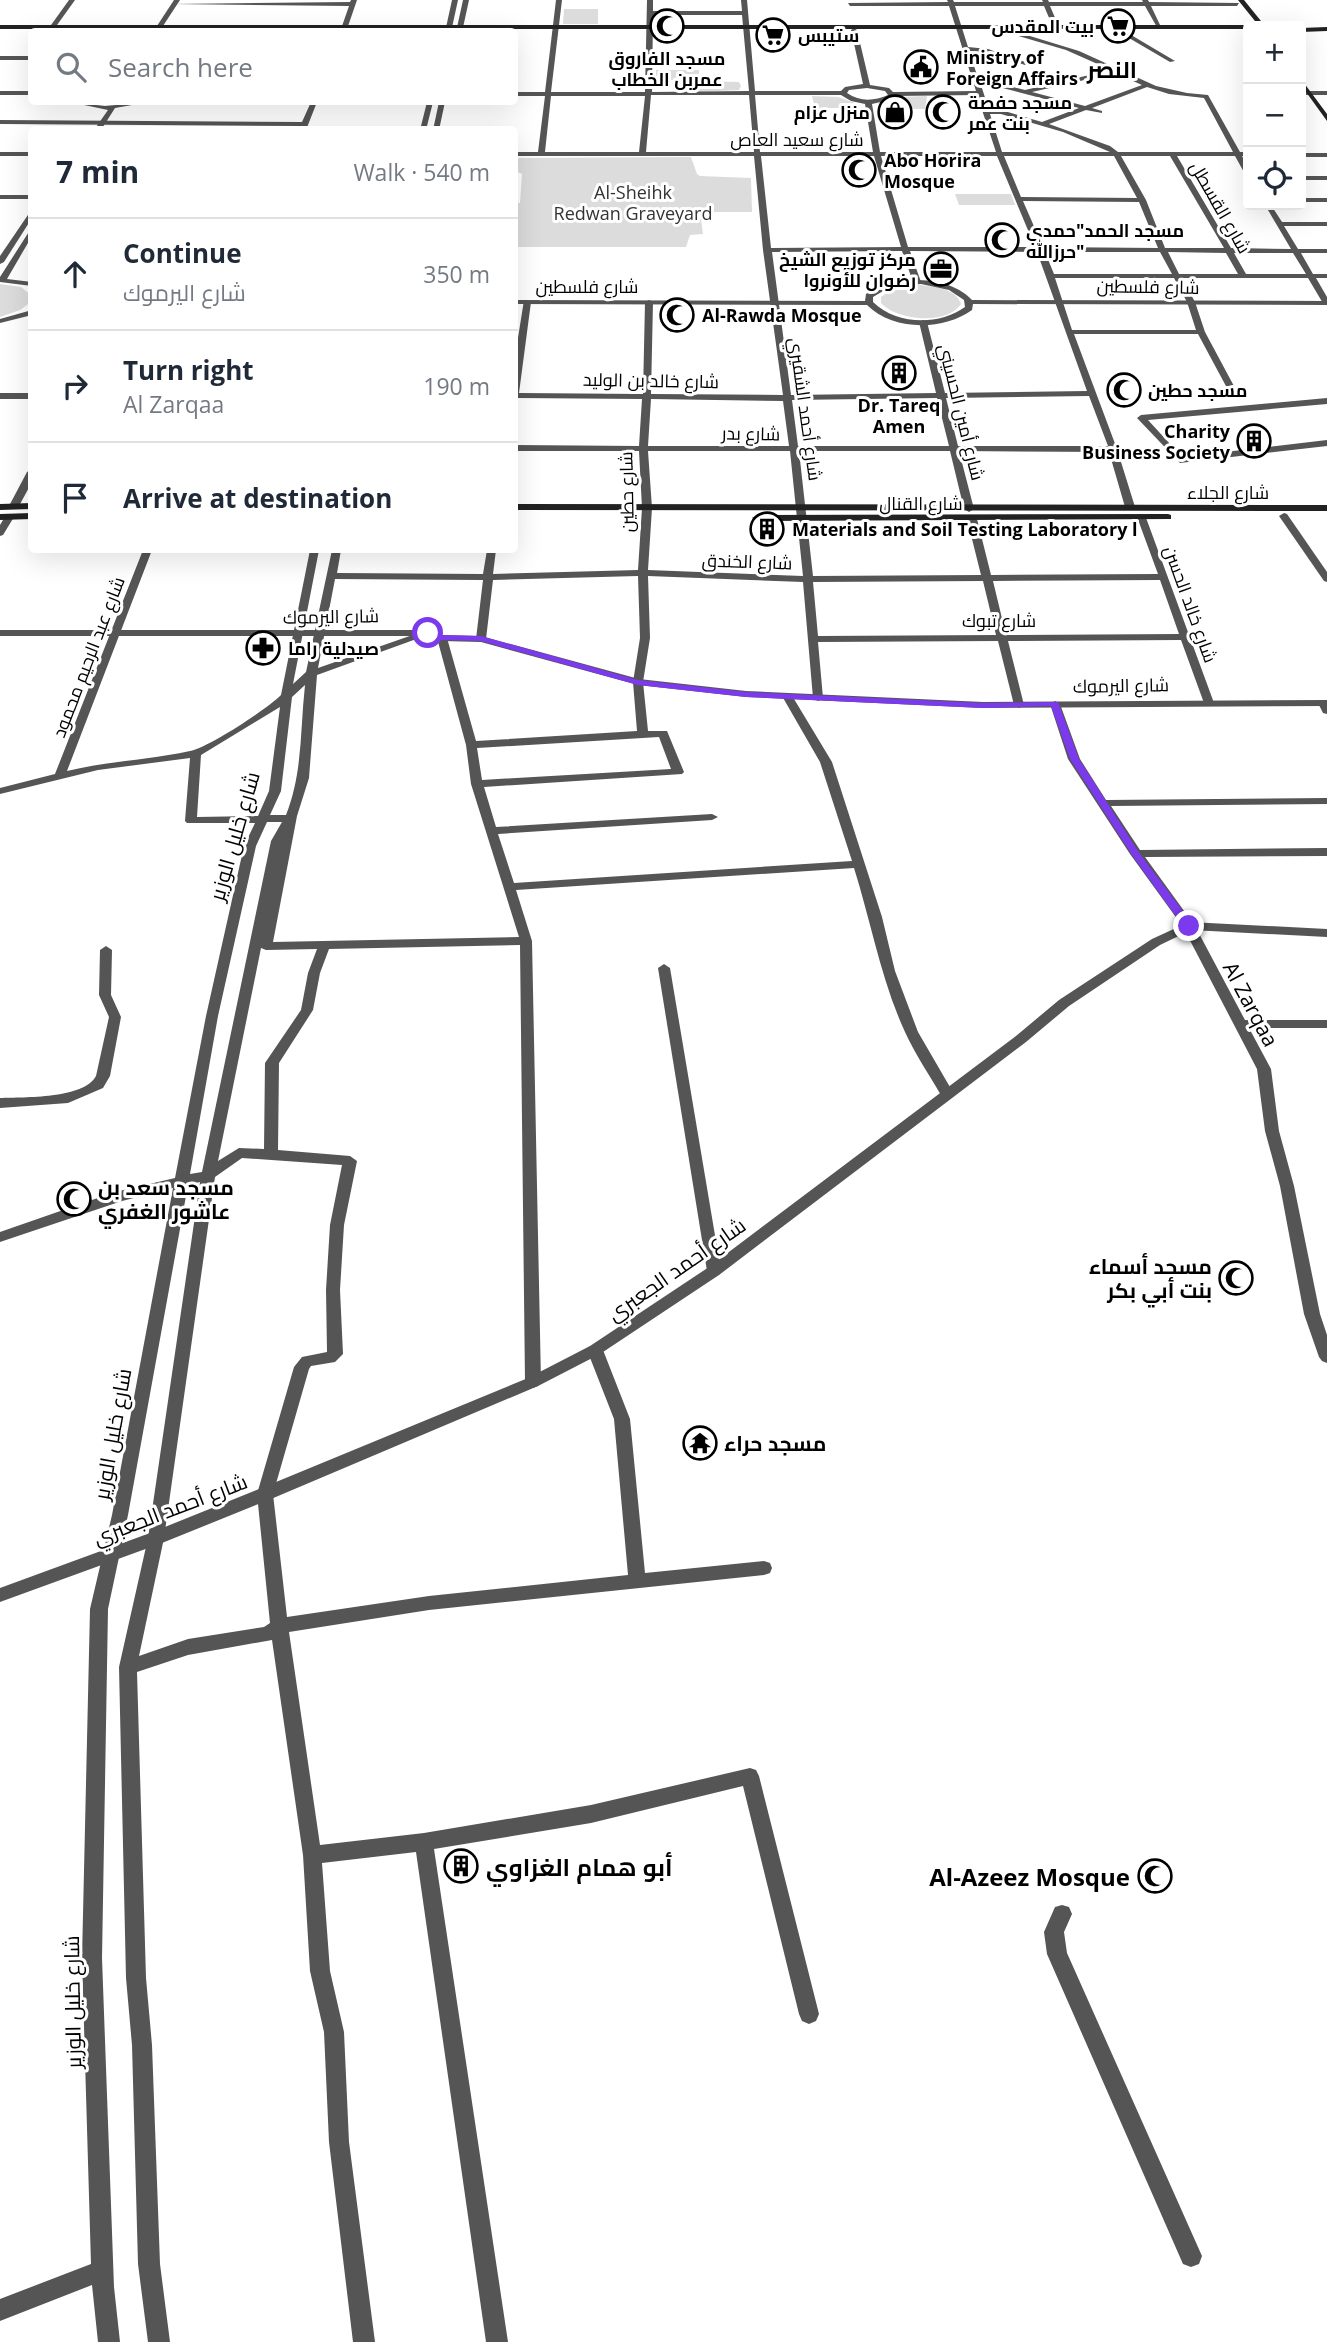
<!DOCTYPE html>
<html lang="en">
<head>
<meta charset="utf-8">
<style>
	:root { --surface:#fff; --page:#f2f2f3; --text:#1f2937; --muted:#747a83; --line:#e0e1e3 }
	body { margin:0; font-family:"Open Sans",Cairo,sans-serif; background:var(--page); color:var(--text) }
	.controls { position:absolute; right:21px; top:21px; display:grid; overflow:hidden; border-radius:7px; box-shadow:0 7px 28px #0002 }
	.controls button { width:63px; height:63px; display:grid; place-items:center; padding:0; border:0; border-bottom:2px solid var(--line); background:var(--surface); color:var(--text); font:35px sans-serif }
	.stop { position:absolute; width:21px; height:21px; margin:-16px; border:5px solid #7c3aed; border-radius:50%; background:#fff }
	.stop.end { background:#7c3aed; border-color:#fff; box-shadow:0 2px 7px #0008 }
	.list { margin:0; padding:0; list-style:none }
	h2 { display:flex; justify-content:space-between; align-items:center; height:91px; margin:0; padding:0 28px; font-size:30px }
	h2 small { font-size:23px; font-weight:400; color:var(--muted) }
	.list li { display:grid; grid-template-columns:46px 1fr auto; gap:21px; align-items:center; box-sizing:border-box; height:112px; padding:0 28px; border-top:2px solid var(--line) }
	.list b { display:block; font-size:26px; white-space:nowrap }
	.list p { margin:0; font-size:23px; white-space:nowrap; color:var(--muted) }
	.list em { font-size:23px; font-style:normal; color:var(--muted) }
	.icon { flex:none; width:38px; height:38px; fill:none; stroke:currentColor; stroke-width:2; stroke-linecap:round; stroke-linejoin:round }
	.map { position:relative; flex:none; width:1327px; height:2342px; overflow:hidden }
	.search { position:absolute; background:var(--surface); box-shadow:0 7px 28px #0002; left:28px; top:28px; width:490px; height:77px; display:flex; align-items:center; gap:18px; box-sizing:border-box; padding:0 24px; border-radius:7px; color:var(--muted); font-size:26px }
	.panel { position:absolute; background:var(--surface); box-shadow:0 7px 28px #0002; left:28px; top:126px; width:490px; height:427px; border-radius:7px }
	.map>svg:first-child { display:block }
	.green { fill:#dcdcdc }
	.lines { fill:none; stroke-linecap:round; stroke-linejoin:round }
	.minor { fill:#555; fill-rule:evenodd }
	.tertiary { fill:#555; fill-rule:evenodd }
	.secondary { fill:#222; fill-rule:evenodd }
	.route { fill:#7c3aed }
	.labels { text-anchor:middle; dominant-baseline:central; stroke-width:6; stroke-linejoin:round; paint-order:stroke }
	.far-poi-label { font-size:18px; font-weight:bold; fill:#000; stroke:#fff; text-anchor:start }
	.far-street-label { font-size:18px; fill:#000; stroke:#fff }
	.far-park-label { font-size:18px; fill:#333; stroke:#fff }
	.street-label { font-size:21px; fill:#000; stroke:#fff }
	.poi-label { font-size:21px; font-weight:bold; fill:#000; stroke:#fff; text-anchor:start }
	.far-district-label { font-size:23px; font-weight:bold; fill:#000; stroke:#fff }
	.near-poi-label { font-size:24px; font-weight:bold; fill:#000; stroke:#fff; text-anchor:start }
</style>
</head>
<body>
<div class="map">
<svg width="1327" height="2342" viewBox="0 0 1327 2342">
	<rect width="100%" height="100%" fill="#fff"/>
	<g class="green">
		<polygon points="564,9 598,9 598,24 563,24"/>
		<polygon points="656,70 699,70 699,81 739,82 741,86 739,90 697,92 697,80 656,80"/>
		<polygon points="812,96 838,97 858,104 860,108 815,108"/>
		<polygon points="927,96 925,109 881,108 878,102 896,97"/>
		<polygon points="691,157 697,174 700,176 751,178 752,212 700,212 703,234 690,235 686,247 515,247 515,203 520,203 522,174 515,171 515,158"/>
		<polygon points="955,194 1011,194 1015,205 959,205"/>
		<polygon points="0,284 21,287 31,295 31,302 20,310 0,317"/>
		<path d="M920 285C934 287 956 288 961 304 946 326 896 320 881 303V297L894 288Z"/>
	</g>
	<g class="lines">
		<g class="minor">
			<polygon points="69,0 75,0 52,32 46,32"/>
			<polygon points="351,0 357,0 346,32 340,32 349,6 172,4 350,2"/>
			<polygon points="452,0 458,0 451,32 445,32"/>
			<polygon points="463,0 469,0 462,32 456,32"/>
			<path d="M556 0H562L551 92H645L647 0H653V11H742L741 0H747L755 91H841L845 87 863 84 851 30 854 28 857 30 870 85 889 88 893 92 976 91 949 6H850L848 3 948 2 947 0H953L954 2H1043L1042 0H1048L1049 2H1143L1142 0H1148L1149 2 1239 3 1237 6H1151L1161 27 1158 29 1145 6H1050L1059 27 1056 29 1053 27 1044 6H955L968 47 988 49 1028 63 1025 65 985 52 969 51 978 78 1025 90 1111 70 1066 50 1002 31 1004 28 1079 51 1156 86 1187 93 1208 95 1240 152H1248V156H1242L1248 168V176L1245 174 1235 156H1177L1231 248 1291 249 1265 205H1271L1282 222H1327V226H1284L1298 249H1327V253H1301L1313 274H1327V278H1316L1327 297V305H1324L1308 278H1182L1195 302 1205 332 1235 388 1231 391 1227 388 1198 334H1074L1117 449 1135 507 1133 509 1125 507 1109 452 959 451 974 509 969 512 964 509 950 451H799L813 576 981 575 967 519 972 516 977 519 991 575 1158 574 1137 517 1145 515 1214 703 1213 705H1205L1204 703 1181 640 1008 641 1024 705 1019 708 1014 705 998 641 818 642 823 698 818 701 813 698 803 582 648 576 650 638 643 682 648 731H667L684 772 682 774 484 787 496 827 712 814 718 817 712 820 498 834 514 883 852 861 820 762 782 696 783 694H791L832 762 882 917 895 971 918 1032 954 1094 952 1097H942C930 1076 915 1054 905 1032 881 980 871 922 854 868L516 890 532 941 541 1382 538 1386 533 1388 528 1386 525 1382 520 945 329 949 320 973 313 1010 279 1063 278 1150 350 1156 357 1161 344 1225 340 1290 343 1354 335 1362 311 1366 309 1369 273 1494 287 1617 429 1596 628 1575 614 1419 587 1350 590 1346H600L603 1350 630 1419 645 1573 764 1561 770 1563 772 1568 770 1573 764 1575 429 1610 289 1632 320 1845 424 1833 591 1805 750 1768 756 1770 759 1776 819 2014 816 2021 809 2024 802 2021 799 2014 743 1786 591 1823 434 1849 508 2342H486L416 1852 322 1863 330 1971 344 2032 349 2142 375 2342H353L329 2142 324 2032 310 1971 303 1855 272 1640 188 1655 137 1672 146 1978 152 2045 160 2264 170 2342H148L138 2264 132 2045 126 1978 119 1667 148 1538 200 1182 188 1185 128 1515 108 1609 102 1958 114 2287 120 2342H98L92 2285 0 2321V2299L91 2264 82 1958 90 1609 112 1515 173 1188 122 1201 0 1242V1232L115 1192 175 1178 206 1016 244 846 255 823H187L185 821 190 758 98 770 0 794V788L55 774 143 550H152L67 771C108 761 149 760 190 751 208 748 267 709 281 695L310 550H319L293 684 306 672 332 550H341L337 573 483 574 487 550H496L493 574 638 570 642 508 639 451H514V445L639 446 642 399 518 398 514 399V363L524 300 531 302 519 393 643 394 645 302 649 300 653 302 651 394 783 395 763 250 754 156H514V152H538L545 96H514V92H545ZM653 15H742L749 91 652 92ZM1115 73 1142 85 1085 106 1032 92ZM980 82 1079 108 1042 122 1001 110H989ZM1147 87 1169 94 1204 98 1233 152H1118L1110 146 1049 124 1086 110 1102 113V111L1092 108ZM867 88 885 91 888 95C874 101 860 102 847 93L849 90ZM651 95H749L754 152H646ZM755 95H841L851 101 865 104 873 152H760ZM977 95 996 152H880L872 104 889 100 895 96ZM551 96H645L639 152H545ZM990 114H1001L1063 132 1110 152H1002ZM761 156H874L901 247 771 248ZM881 156H997L1035 247H908ZM1004 156H1114L1137 198 1021 197ZM1121 156H1170L1224 248H1165L1146 200ZM1023 201 1139 202 1158 248 1043 247ZM902 251 913 282 917 284 921 282 910 251 1037 252 1087 391 945 393 927 322 923 320 919 322 936 393 791 395 772 252ZM1045 252H1160L1172 274H1054ZM1168 252 1226 253 1238 274H1179ZM1234 253H1293L1306 274H1246ZM1055 278H1174L1187 302 1196 330H1072ZM1089 396 1108 446H958L946 398ZM937 398 949 446H798L792 400ZM651 399 783 401 789 446H648ZM648 451H790L803 576 648 570 652 508ZM638 576 640 638 633 682 637 731 476 741 447 638 442 635 437 638 466 745 471 784 519 937 273 942 297 816 309 778 317 675 433 633 424 631 318 668 335 579 483 580 476 639 481 642 486 639 493 580ZM1160 580 1179 634 1006 635 993 581ZM983 581 996 635 818 636 813 582ZM305 685C300 729 303 772 286 815H270L281 791 292 697ZM280 707 269 791 258 816 197 817 201 755ZM659 737 671 769 482 780 477 748ZM267 822H282L271 841 202 1172 190 1174 218 1016 256 846ZM261 948 266 950 317 949 308 973 301 1010 265 1063 264 1149 239 1148 218 1161ZM242 1158 342 1165 330 1225 326 1290 327 1352 302 1357 294 1367 257 1494 270 1623 264 1627 188 1639 139 1656 164 1538 215 1177Z"/>
			<polygon points="257,27 260,29 259,32 253,32"/>
			<polygon points="1117,29 1121,29 1175,61 1170,62 1117,31"/>
			<rect x="0" y="56" width="32" height="4"/>
			<rect x="0" y="91" width="32" height="4"/>
			<rect x="1301" y="91" width="26" height="4"/>
			<polygon points="311,102 317,102 306,130 299,130 300,126 0,124 0,120 302,122"/>
			<polygon points="427,102 433,102 426,130 420,130"/>
			<polygon points="439,102 445,102 439,130 433,130"/>
			<rect x="0" y="152" width="32" height="4"/>
			<rect x="1301" y="153" width="26" height="4"/>
			<rect x="1301" y="176" width="26" height="4"/>
			<rect x="0" y="195" width="32" height="4"/>
			<rect x="1301" y="198" width="26" height="4"/>
			<rect x="0" y="393" width="32" height="6"/>
			<polygon points="1327,398 1327,404 1148,420 1182,457 1327,440 1327,446 1180,463 1137,418 1141,415"/>
			<polygon points="32,469 32,482 19,506 11,508 9,506 27,472"/>
			<polygon points="1284,513 1287,514 1327,572 1327,582 1324,581 1279,516"/>
			<polygon points="9,514 14,517 3,535 0,536 0,525 6,515"/>
			<polygon points="1323,700 1327,701 1327,714 1323,713 1318,703"/>
			<polygon points="1055,701 1060,704 1080,759 1106,800 1327,798 1327,804 1111,806 1140,850 1327,848 1327,856 1145,857 1195,926 1245,1020 1327,1020 1327,1028 1249,1028 1271,1069 1279,1131 1294,1186 1320,1314 1327,1335 1327,1363 1322,1361 1319,1357 1304,1314 1280,1186 1265,1131 1257,1069 1183,927 1130,854 1068,759 1050,704"/>
			<path d="M106 946 112 950 111 995 121 1017 110 1076 103 1088 68 1103 0 1108V1098C24 1097 84 1099 96 1076L109 1017 99 995 100 950Z"/>
			<polygon points="664,964 670,968 721,1271 719,1275 709,1275 707,1271 658,968"/>
			<polygon points="1062,1905 1069,1907 1072,1914 1064,1932 1067,1953 1202,2256 1199,2264 1191,2267 1183,2264 1047,1954 1044,1932 1055,1907"/>
		</g>
		<g class="tertiary">
			<polygon points="174,0 180,0 159,32 153,32"/>
			<polygon points="70,102 105,106 149,102 115,108 101,130 94,130 108,110"/>
			<polygon points="32,209 32,218 4,262 0,264 0,256"/>
			<polygon points="32,227 32,236 7,279 32,282 32,286 0,282 0,277"/>
			<path d="M900 280C925 279 954 281 972 300L1327 301V305L973 304 972 310C943 331 893 331 867 305L514 304V300L865 301 866 294 878 286ZM921 284 949 290 964 300 965 307C939 326 896 325 873 302V297L890 287Z"/>
			<polygon points="32,310 32,315 0,323 0,319"/>
			<polygon points="0,630 428,630 443,635 481,636 639,679 746,691 983,702 1327,700 1327,706 983,708 746,697 638,685 481,642 442,641 427,636 0,636"/>
			<polygon points="1189,922 1327,929 1327,937 1191,930 1160,945 1069,1006 1026,1042 719,1275 600,1354 538,1386 271,1499 162,1543 0,1602 0,1588 150,1533 259,1489 528,1378 590,1346 709,1267 1016,1036 1059,1000 1152,939"/>
		</g>
		<g class="secondary">
			<polygon points="1238,0 1244,0 1265,26 1259,26"/>
			<polygon points="0,25 1248,25 1250,26 1248,29 0,29"/>
			<polygon points="1327,27 1327,31 1301,32 1301,28"/>
			<polygon points="1301,79 1327,114 1327,121 1301,85"/>
			<polygon points="32,503 32,509 0,510 0,504"/>
			<polygon points="514,504 1327,505 1327,511 514,510"/>
			<polygon points="32,513 32,519 0,520 0,514"/>
			<polygon points="1168,514 1171,515 1171,519 757,521 752,518 757,515"/>
		</g>
	</g>
	<polygon class="route" points="428,631 442,635 481,636 638,680 746,692 983,703 1058,702 1079,759 1140,854 1194,926 1185,929 1132,855 1070,759 1051,706 983,708 746,697 638,685 481,641 442,640 425,635"/>
	<defs>
		<symbol id="mosque-ring" viewBox="-11 -11 22 22"><circle r="9.5" fill="#fff" stroke="#000" stroke-width="1.5"/><path d="M3.5-4.9A6 6 0 1 0 3.5 4.9A5 5 0 1 1 3.5-4.9Z" fill="#000"/></symbol>
		<symbol id="supermarket-ring" viewBox="-11 -11 22 22"><circle r="9.5" fill="#fff" stroke="#000" stroke-width="1.5"/><path d="M-6-5.5h2.5l.6 2H6L4.5 2H-2.5L-4.4-4H-6ZM-1.5 3.2a1.3 1.3 0 1 0 .1 0ZM3 3.2a1.3 1.3 0 1 0 .1 0Z" fill="#000"/></symbol>
		<symbol id="civic-ring" viewBox="-11 -11 22 22"><circle r="9.5" fill="#fff" stroke="#000" stroke-width="1.5"/><path d="M-.6-6.5H3V-4.5H.6V-3L4-1V1h2V6H-6V1h2V-1L-.6-3ZM-1.2 2.5V6h2.4V2.5Z" fill="#000"/></symbol>
		<symbol id="shop-ring" viewBox="-11 -11 22 22"><circle r="9.5" fill="#fff" stroke="#000" stroke-width="1.5"/><path d="M-5-2.5h2.3a2.7 3.5 0 0 1 5.4 0H5L5.5 6h-11ZM-1.5-2.5h3a1.5 2.3 0 0 0-3 0Z" fill="#000"/></symbol>
		<symbol id="office-ring" viewBox="-11 -11 22 22"><circle r="9.5" fill="#fff" stroke="#000" stroke-width="1.5"/><path d="M-6-3h4V-5.5h4V-3h4V5H-6ZM-1-4.5V-3h2v-1.5ZM-6 0V1H6V0Z" fill="#000"/></symbol>
		<symbol id="building-ring" viewBox="-11 -11 22 22"><circle r="9.5" fill="#fff" stroke="#000" stroke-width="1.5"/><path d="M-4-6H4V6H1V3H-1V6H-4ZM-2.5-4.3h1.7v1.8h-1.7ZM.8-4.3h1.7v1.8H.8ZM-2.5-1h1.7V.8h-1.7ZM.8-1h1.7V.8H.8Z" fill="#000"/></symbol>
		<symbol id="pharmacy-ring" viewBox="-11 -11 22 22"><circle r="9.5" fill="#fff" stroke="#000" stroke-width="1.5"/><path d="M-2-6h4v4h4v4h-4v4h-4v-4h-4v-4h4Z" fill="#000"/></symbol>
		<symbol id="temple-ring" viewBox="-11 -11 22 22"><circle r="9.5" fill="#fff" stroke="#000" stroke-width="1.5"/><path d="M0-6L5-2H3V0L6.5 2.5H4V6H1.5V3h-3V6H-4V2.5H-6.5L-3 0V-2H-5Z" fill="#000"/></symbol>
	</defs>
	<g fill-rule="evenodd">
		<use href="#mosque-ring" x="648" y="7" width="38" height="38"/>
		<use href="#supermarket-ring" x="1099" y="7" width="38" height="38"/>
		<use href="#supermarket-ring" x="754" y="16" width="38" height="38"/>
		<use href="#civic-ring" x="902" y="48" width="38" height="38"/>
		<use href="#shop-ring" x="876" y="93" width="38" height="38"/>
		<use href="#mosque-ring" x="924" y="93" width="38" height="38"/>
		<use href="#mosque-ring" x="840" y="151" width="38" height="38"/>
		<use href="#mosque-ring" x="983" y="221" width="38" height="38"/>
		<use href="#office-ring" x="922" y="250" width="38" height="38"/>
		<use href="#mosque-ring" x="658" y="296" width="38" height="38"/>
		<use href="#building-ring" x="880" y="354" width="38" height="38"/>
		<use href="#mosque-ring" x="1105" y="371" width="38" height="38"/>
		<use href="#building-ring" x="1235" y="422" width="38" height="38"/>
		<use href="#building-ring" x="748" y="510" width="38" height="38"/>
		<use href="#pharmacy-ring" x="244" y="629" width="38" height="38"/>
		<use href="#mosque-ring" x="55" y="1180" width="38" height="38"/>
		<use href="#mosque-ring" x="1217" y="1259" width="38" height="38"/>
		<use href="#temple-ring" x="681" y="1424" width="38" height="38"/>
		<use href="#building-ring" x="442" y="1847" width="38" height="38"/>
		<use href="#mosque-ring" x="1136" y="1857" width="38" height="38"/>
	</g>
	<g class="labels">
		<g class="far-poi-label">
			<text x="1094" y="26" text-anchor="end">بيت المقدس</text>
			<text x="798" y="35">ستيبس</text>
			<text x="946" y="57">Ministry of<tspan x="946" dy="21">Foreign Affairs</tspan></text>
			<text x="667" y="58" text-anchor="middle">مسجد الفاروق<tspan x="667" dy="21">عمربن الخطاب</tspan></text>
			<text x="968" y="102">مسجد حفصة<tspan x="968" dy="21">بنت عمر</tspan></text>
			<text x="870" y="112" text-anchor="end">منزل عزام</text>
			<text x="884" y="160">Abo Horira<tspan x="884" dy="21">Mosque</tspan></text>
			<text x="1026" y="230">مسجد الحمد"حمدي<tspan x="1026" dy="21">حرزالله"</tspan></text>
			<text x="916" y="259" text-anchor="end">مركز توزيع الشيخ<tspan x="916" dy="21">رضوان للأونروا</tspan></text>
			<text x="702" y="315">Al-Rawda Mosque</text>
			<text x="1148" y="390">مسجد حطين</text>
			<text x="899" y="405" text-anchor="middle">Dr. Tareq<tspan x="899" dy="21">Amen</tspan></text>
			<text x="1230" y="431" text-anchor="end">Charity<tspan x="1230" dy="21">Business Society</tspan></text>
			<text x="792" y="529">Materials and Soil Testing Laboratory l</text>
			<text x="288" y="648">صيدلية راما</text>
		</g>
		<g class="far-street-label">
			<text x="797" y="139">شارع سعيد العاص</text>
			<text transform="translate(1221 207) rotate(60)">شارع القسطل</text>
			<text x="587" y="286">شارع فلسطين</text>
			<text transform="translate(1148 286) rotate(1)">شارع فلسطين</text>
			<text transform="translate(651 380) rotate(1)">شارع خالد بن الوليد</text>
			<text transform="translate(806 409) rotate(82)">شارع أحمد الشقيري</text>
			<text transform="translate(962 412) rotate(76)">شارع أمين الحسيني</text>
			<text transform="translate(751 433) rotate(1)">شارع بدر</text>
			<text transform="translate(626 492) rotate(-91)">شارع حطين</text>
			<text x="1228" y="492">شارع الجلاء</text>
			<text x="921" y="503">شارع القنال</text>
			<text transform="translate(747 561) rotate(2)">شارع الخندق</text>
			<text transform="translate(1191 604) rotate(70)">شارع خالد الحسن</text>
			<text transform="translate(331 616) rotate(-1)">شارع اليرموك</text>
			<text x="999" y="620">شارع تبوك</text>
			<text transform="translate(88 657) rotate(-69)">شارع عبد الرحيم محمود</text>
			<text transform="translate(1121 685) rotate(-1)">شارع اليرموك</text>
		</g>
		<g class="far-park-label">
			<text x="633" y="192">Al-Sheihk<tspan x="633" dy="21">Redwan Graveyard</tspan></text>
		</g>
		<g class="street-label">
			<text transform="translate(234 836) rotate(-74)">شارع خليل الوزير</text>
			<text transform="translate(1251 1004) rotate(62)">Al Zarqaa</text>
			<text transform="translate(676 1269) rotate(-35)">شارع أحمد الجعبري</text>
			<text transform="translate(112 1434) rotate(-80)">شارع خليل الوزير</text>
			<text transform="translate(170 1509) rotate(-21)">شارع أحمد الجعبري</text>
			<text transform="translate(72 2002) rotate(-91)">شارع خليل الوزير</text>
		</g>
		<g class="poi-label">
			<text x="98" y="1187">مسجد سعد بن<tspan x="98" dy="24">عاشور الغفري</tspan></text>
			<text x="1212" y="1266" text-anchor="end">مسجد أسماء<tspan x="1212" dy="24">بنت أبي بكر</tspan></text>
			<text x="724" y="1443">مسجد حراء</text>
		</g>
		<g class="far-district-label">
			<text x="1112" y="69">النصر</text>
		</g>
		<g class="near-poi-label">
			<text x="486" y="1866">أبو همام الغزاوي</text>
			<text x="1130" y="1876" text-anchor="end">Al-Azeez Mosque</text>
		</g>
	</g>
</svg>
<div class="controls">
<button>+</button>
<button>−</button>
<button><svg class="icon" aria-label="locate" viewBox="0 0 24 24"><circle cx="12" cy="12" r="6"/><path d="M12 2v4M12 18v4M2 12h4M18 12h4"/></svg></button>
</div>
<div class="stop" style="left:428px;top:633px"></div>
<div class="stop end" style="left:1189px;top:926px"></div>
<div class="search"><svg class="icon" aria-label="search" viewBox="0 0 24 24"><circle cx="10" cy="10" r="6"/><path d="M15 15l6 6"/></svg>Search here</div>
<section class="panel">
<h2>7 min<small>Walk · 540 m</small></h2>
<ul class="list">
<li><svg class="icon" aria-label="ahead" viewBox="0 0 24 24"><path d="M12 20V5M6 11l6-6 6 6"/></svg><div><b>Continue</b><p>شارع اليرموك</p></div><em>350 m</em></li>
<li><svg class="icon" aria-label="right" viewBox="0 0 24 24"><path d="M7 20v-9h11M14 6l5 5-5 5"/></svg><div><b>Turn right</b><p>Al Zarqaa</p></div><em>190 m</em></li>
<li><svg class="icon" aria-label="arrive" viewBox="0 0 24 24"><path d="M6 21V4h12l-3 4 3 4H6"/></svg><div><b>Arrive at destination</b></div></li>
</ul>
</section>
</div>
</body>
</html>
